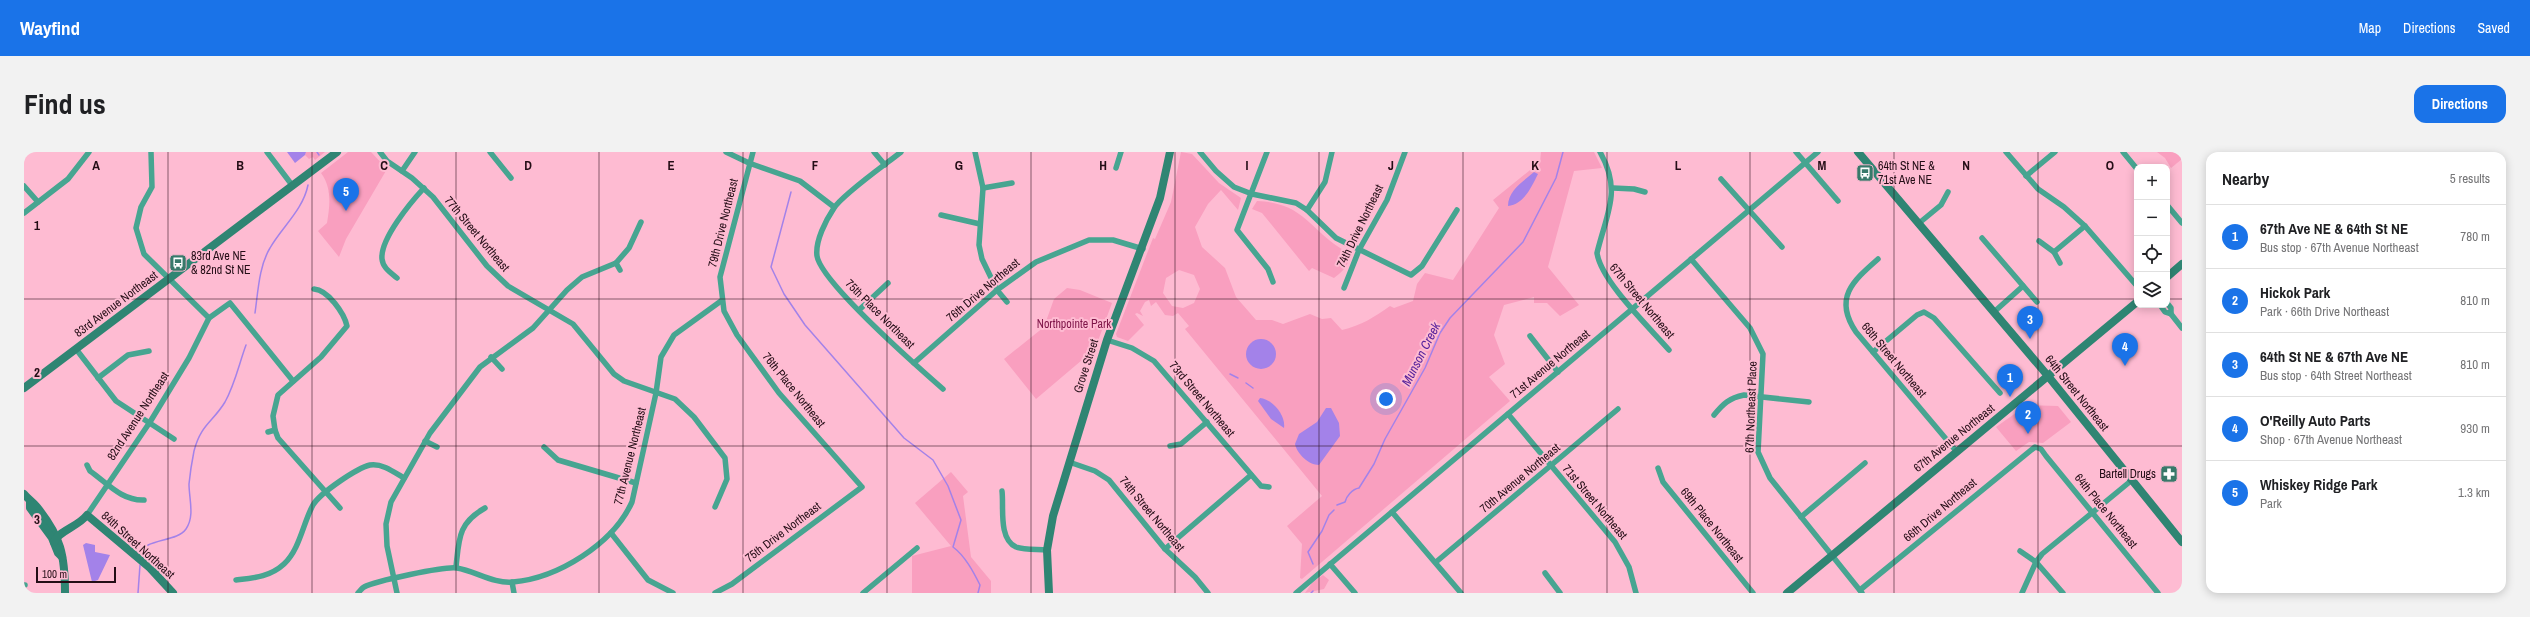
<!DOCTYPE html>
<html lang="en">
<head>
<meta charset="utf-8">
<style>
	:root { --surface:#fff; --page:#f2f2f2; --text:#202124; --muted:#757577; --line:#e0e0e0; --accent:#1a73e8 }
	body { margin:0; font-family:"Archivo Narrow",sans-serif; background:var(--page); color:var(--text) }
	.controls { position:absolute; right:12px; top:12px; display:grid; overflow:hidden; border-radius:8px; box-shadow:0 2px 10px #0003 }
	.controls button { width:36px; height:36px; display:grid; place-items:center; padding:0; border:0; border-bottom:1px solid var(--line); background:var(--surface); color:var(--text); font:20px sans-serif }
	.scale { position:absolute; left:12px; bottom:10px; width:80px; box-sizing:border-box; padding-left:4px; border:2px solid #240d16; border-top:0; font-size:11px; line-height:14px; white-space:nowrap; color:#240d16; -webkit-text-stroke:3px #febbd2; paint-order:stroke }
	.you { position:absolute; left:1362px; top:247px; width:14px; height:14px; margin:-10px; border:3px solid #fff; border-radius:50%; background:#1a73e8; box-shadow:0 0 0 6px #1a73e833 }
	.badge { display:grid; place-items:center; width:26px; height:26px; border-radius:50%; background:var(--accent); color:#fff; font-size:13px; font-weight:700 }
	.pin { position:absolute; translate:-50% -33px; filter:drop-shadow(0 1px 2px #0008) }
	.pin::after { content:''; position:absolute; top:21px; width:14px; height:12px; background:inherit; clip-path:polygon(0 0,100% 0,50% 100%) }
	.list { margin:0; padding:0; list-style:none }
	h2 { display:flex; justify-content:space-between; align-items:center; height:52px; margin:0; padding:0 16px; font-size:17px }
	h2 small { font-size:13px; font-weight:400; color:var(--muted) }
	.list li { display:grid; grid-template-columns:26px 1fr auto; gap:12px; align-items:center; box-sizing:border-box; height:64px; padding:0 16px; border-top:1px solid var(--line) }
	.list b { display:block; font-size:15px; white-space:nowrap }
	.list p { margin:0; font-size:13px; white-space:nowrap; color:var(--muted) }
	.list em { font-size:13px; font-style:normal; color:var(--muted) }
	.icon { flex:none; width:22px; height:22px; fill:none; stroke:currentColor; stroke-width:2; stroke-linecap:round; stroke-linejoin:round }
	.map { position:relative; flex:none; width:2158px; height:441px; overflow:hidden; border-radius:12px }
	header { display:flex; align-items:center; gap:24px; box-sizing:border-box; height:56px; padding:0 20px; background:var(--accent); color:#fff }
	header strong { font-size:19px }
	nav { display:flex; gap:22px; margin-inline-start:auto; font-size:14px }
	.intro { display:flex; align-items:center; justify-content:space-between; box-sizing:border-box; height:96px; padding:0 24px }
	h1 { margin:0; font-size:28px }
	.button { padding:10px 18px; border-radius:12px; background:var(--accent); color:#fff; font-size:14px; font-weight:700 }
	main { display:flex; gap:24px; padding:0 24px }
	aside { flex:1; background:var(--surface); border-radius:12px; box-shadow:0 2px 10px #0003 }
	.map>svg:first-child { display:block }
	.green { fill:#f99fbf; fill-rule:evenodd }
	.water { fill:#a382e9 }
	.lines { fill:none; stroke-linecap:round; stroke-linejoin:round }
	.stream { stroke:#a382e9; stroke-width:1.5 }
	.street { stroke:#47a591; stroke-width:5.5 }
	.secondary { stroke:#2f8573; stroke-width:8 }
	.grid { fill:none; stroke:#240d16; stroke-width:1; stroke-opacity:0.55 }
	.labels { text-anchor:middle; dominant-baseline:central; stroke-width:4; stroke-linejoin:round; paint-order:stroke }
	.poi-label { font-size:12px; fill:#240d16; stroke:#febbd2; text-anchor:start }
	.street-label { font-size:12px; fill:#240d16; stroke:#febbd2 }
	.park-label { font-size:12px; fill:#7e1448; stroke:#febbd2 }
	.water-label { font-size:13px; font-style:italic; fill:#57239c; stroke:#febbd2 }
	.grid-label { font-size:13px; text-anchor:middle; font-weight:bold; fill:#240d16; stroke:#febbd2; stroke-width:4; stroke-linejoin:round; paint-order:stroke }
</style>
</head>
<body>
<header>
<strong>Wayfind</strong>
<nav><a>Map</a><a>Directions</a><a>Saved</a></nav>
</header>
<div class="intro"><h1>Find us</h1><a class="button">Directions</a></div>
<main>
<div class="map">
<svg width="2158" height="441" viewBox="0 0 2158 441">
	<rect width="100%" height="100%" fill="#febbd2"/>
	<g class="green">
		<polygon points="282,0 301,0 291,8 289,5 285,7 281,3"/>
		<path d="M324 0H347L363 17 322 87 315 105 294 79 303 71C306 53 308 36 297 21Z"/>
		<path d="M1157 0 1168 2 1195 31 1217 46 1214 58 1197 38 1184 52 1171 75 1178 95 1201 116 1212 145 1232 168H1248L1259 172 1286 162 1298 167 1307 166 1318 178C1336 174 1351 165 1366 154L1370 156 1389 149 1393 132 1401 121 1429 128 1475 56 1469 48 1516 10 1517 0H1570L1578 16 1550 19 1524 115 1555 153 1536 164 1523 151H1510V145L1480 153 1470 183 1481 212 1465 225 1486 249 1278 427 1276 426 1278 392 1263 374 1298 344 1161 177 1165 174 1154 161 1149 164 1141 163 1132 150 1127 154 1125 148 1121 150 1116 159 1119 164 1113 161 1111 162 1120 173 1104 189 1093 185 1092 182 1129 86 1131 87 1147 50ZM1155 118 1170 123 1176 137 1170 151 1159 156 1148 154 1139 141 1142 126Z"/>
		<polygon points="2133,0 2158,0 2158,7 2147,16 2141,6"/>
		<path d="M1233 49C1282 51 1286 80 1323 100 1329 111 1318 120 1310 126L1288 116 1285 119 1238 61 1228 57Z"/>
		<polygon points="1043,136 1056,138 1088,151 1071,197 1012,247 980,207 1020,175 1030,147"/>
		<polygon points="2003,253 2034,254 2047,270 2019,291 2005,290 1992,299 1972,275"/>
		<polygon points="927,320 944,340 939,344 947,405 967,429 967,441 888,441 888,404 927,394 891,351"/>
		<polygon points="1299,423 1305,428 1300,437 1281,441 1288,431"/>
	</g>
	<g class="water">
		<polygon points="263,0 282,0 281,3 271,11"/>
		<path d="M1510 20 1514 22C1507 36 1500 52 1484 54 1484 38 1500 29 1510 20Z"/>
		<circle cx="1237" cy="202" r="15"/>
		<path d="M1236 246C1248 247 1262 263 1260 276L1247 267 1234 249Z"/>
		<path d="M1302 256H1307L1315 271 1316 284 1295 313C1285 313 1273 302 1271 292L1275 282 1293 270Z"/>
		<polygon points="62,391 71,393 71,400 86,403 74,428 68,430 59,393"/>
	</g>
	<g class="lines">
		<g class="stream">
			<polyline points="293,0 295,3"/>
			<path d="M767 40 747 115 760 142 781 173 880 286 909 308 924 334 937 368 929 395C941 404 949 419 956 433L954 441"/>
			<path d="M231 161C234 140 235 114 246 96 258 75 279 58 284 33"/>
			<polyline points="1206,222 1214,226"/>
			<polyline points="1222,231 1229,236"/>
			<path d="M1313 353 1321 350C1322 345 1328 337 1335 336L1350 312 1361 287 1401 216 1416 181 1426 166 1499 90 1532 26 1539 0"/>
			<path d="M120 405 124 393C136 387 155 387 162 377 171 364 165 347 165 332 166 322 168 309 170 299 177 272 189 270 201 250 211 232 215 212 222 193"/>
			<polyline points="1289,412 1284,400 1298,379 1305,363 1310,358"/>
			<polyline points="114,441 116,413"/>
			<polyline points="1287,441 1289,439"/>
		</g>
		<g class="street">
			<polyline points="127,0 128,35 117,55 112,76 120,102 185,166"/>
			<polyline points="243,0 268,33"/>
			<polyline points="356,0 363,9 388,26 409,45 463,114 484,134 549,172 590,222 600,229 651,247 670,265 701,306 703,327 691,355"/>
			<polyline points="466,0 487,26"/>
			<polyline points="702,0 725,11 776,29 810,55"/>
			<polyline points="850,0 861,13"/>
			<path d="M877 0C862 12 819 42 810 56 802 68 791 89 793 104 797 130 895 216 919 237"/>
			<polyline points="951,0 959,36 955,93 958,107 973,138 983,150"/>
			<polyline points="1176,0 1192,19 1210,35 1228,42 1272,51 1283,58 1312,86 1387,123 1398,114 1433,58"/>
			<polyline points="1243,0 1213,78 1244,117 1249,130"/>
			<path d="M1576 0C1598 39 1583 60 1573 101 1577 129 1625 175 1645 198"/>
			<polyline points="1772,0 1814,49"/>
			<polyline points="1982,0 2014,37 2040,55 2061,74 2113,134"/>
			<polyline points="2099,0 2113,17"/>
			<polyline points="1092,16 1097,0"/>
			<polyline points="378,19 391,0"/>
			<polyline points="2002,24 2031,0"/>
			<polyline points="1697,27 1758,95"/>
			<polyline points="0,34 14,50"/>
			<polyline points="959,36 988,31"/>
			<polyline points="1589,36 1610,37 1621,40"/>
			<polyline points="2143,53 2158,71"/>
			<polyline points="1283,58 1301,30 1308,0"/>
			<polyline points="0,61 44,27 65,0"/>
			<polyline points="917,63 956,72"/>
			<polyline points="1894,72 1917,53 1924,40"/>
			<polyline points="1958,86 2013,150"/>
			<polyline points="2015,89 2030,100 2036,111"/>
			<polyline points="2030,100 2061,74"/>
			<polyline points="1667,107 1726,176 1739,202 1734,300 1746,326 1838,441"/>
			<path d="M1854 107C1829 129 1809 146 1832 180L1933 300"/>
			<polyline points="592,111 596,118"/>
			<path d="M373 126C366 120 359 116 358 107 356 87 387 50 400 36"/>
			<polyline points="1320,136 1335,98 1363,48 1381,0"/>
			<polyline points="2136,153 2141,160 2147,162 2147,156 2143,151"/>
			<polyline points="835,158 864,131"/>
			<polyline points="1970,160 1999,134"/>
			<polyline points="2147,162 2158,176"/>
			<polyline points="1506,184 1534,220"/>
			<polyline points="1083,188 1108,196 1130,209 1237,334 1245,335"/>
			<polyline points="52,197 92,249 150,287"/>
			<polyline points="1849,200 1893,163 1900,160 1910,166 1976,241"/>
			<polyline points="467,205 478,217"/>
			<polyline points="890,211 973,138 1012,110 1065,88 1089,88 1119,97"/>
			<polyline points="74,226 104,203 125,199"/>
			<polyline points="1484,262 1591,390 1605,415 1612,441"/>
			<path d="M1690 263C1699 252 1705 246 1720 243L1785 250"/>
			<polyline points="251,278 254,286 316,356"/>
			<path d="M244 280 251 278 249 264 254 243 297 205 323 174C320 161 304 138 290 137"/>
			<polyline points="401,289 413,295"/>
			<polyline points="1146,294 1157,292 1183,270"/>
			<polyline points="520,295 534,308 612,331"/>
			<polyline points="1045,310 1071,319 1085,328 1141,397 1171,425 1184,441"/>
			<path d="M63 313 66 319C83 331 98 349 120 348"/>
			<polyline points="1634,316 1639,330 1729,441"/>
			<path d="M978 339C980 354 974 387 992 395 1001 398 1014 397 1023 398"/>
			<polyline points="1368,360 1437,441"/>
			<polyline points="63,363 126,270 165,206 185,166 206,151 269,229"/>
			<polyline points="1777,365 1841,311"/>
			<polyline points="587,381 624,428 649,441"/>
			<polyline points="1141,397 1227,323"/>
			<polyline points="1996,399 2012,410 2039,441"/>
			<polyline points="1412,410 1594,257"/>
			<polyline points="1306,412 1331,441"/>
			<path d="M432 415C435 387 434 371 461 356"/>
			<polyline points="1521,421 1536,441"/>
			<path d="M212 428C229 426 246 425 260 412 276 397 279 371 289 353 296 341 333 316 346 313 358 311 370 320 380 326"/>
			<polyline points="488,430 490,441"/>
			<polyline points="0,433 1,433"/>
			<polyline points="1836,438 2011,295 2017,297 2022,304 2134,441"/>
			<path d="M334 441C336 439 338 436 340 435 351 429 421 414 433 416 451 419 470 432 489 430 534 426 589 392 608 350L632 241 637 205 650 183 697 149"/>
			<polyline points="373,441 363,394 362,372 367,350 406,281 456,215 509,176 543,138 558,125 592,111 605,96 617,70"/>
			<polyline points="691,441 708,432 838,335 755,241 713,183 700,159 696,125 729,0"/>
			<polyline points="839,441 893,396"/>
			<polyline points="1272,441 1794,0"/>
			<polyline points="1998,441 2012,410 2018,402 2108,328"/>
		</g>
		<g class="secondary">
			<polyline points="1834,0 2024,224 2158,390"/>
			<polyline points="2143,125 2158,112"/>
			<polyline points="0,236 313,0"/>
			<path d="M0 342C4 347 9 350 13 355 37 385 41 403 41 441"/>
			<polyline points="6,350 6,356 28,386 34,401 38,405"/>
			<path d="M30 390C33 380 55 374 63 363L126 416 149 441"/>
			<polyline points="1025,441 1023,398 1029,364 1083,188 1136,46 1146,0"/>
			<polyline points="1763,441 2113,150"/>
		</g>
	</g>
	<path class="grid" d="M144 0V441M288 0V441M432 0V441M575 0V441M719 0V441M863 0V441M1007 0V441M1151 0V441M1295 0V441M1439 0V441M1583 0V441M1726 0V441M1870 0V441M2014 0V441M0 147H2113M2143 147H2158M0 294H2158"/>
	<defs>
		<symbol id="bus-square" viewBox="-11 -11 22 22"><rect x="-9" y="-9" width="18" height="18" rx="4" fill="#37796a" stroke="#febbd2"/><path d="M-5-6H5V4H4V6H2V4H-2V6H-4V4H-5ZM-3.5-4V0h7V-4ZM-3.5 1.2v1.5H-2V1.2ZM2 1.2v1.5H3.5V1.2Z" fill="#fff"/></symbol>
		<symbol id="pharmacy-square" viewBox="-11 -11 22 22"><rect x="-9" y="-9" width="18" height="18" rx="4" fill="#37796a" stroke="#febbd2"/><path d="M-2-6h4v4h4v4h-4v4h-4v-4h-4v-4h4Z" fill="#fff"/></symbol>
	</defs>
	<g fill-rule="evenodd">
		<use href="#bus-square" x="1831" y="11" width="20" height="20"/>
		<use href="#bus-square" x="144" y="101" width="20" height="20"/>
		<use href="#pharmacy-square" x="2135" y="312" width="20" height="20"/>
	</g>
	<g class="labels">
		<g class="poi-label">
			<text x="1854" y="14">64th St NE &amp;<tspan x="1854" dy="14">71st Ave NE</tspan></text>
			<text x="167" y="104">83rd Ave NE<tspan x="167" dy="14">&amp; 82nd St NE</tspan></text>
			<text x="2132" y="322" text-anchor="end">Bartell Drugs</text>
		</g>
		<g class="street-label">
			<text transform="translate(699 71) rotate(-76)">79th Drive Northeast</text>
			<text transform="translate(1336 74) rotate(-64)">74th Drive Northeast</text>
			<text transform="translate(453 82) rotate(50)">77th Street Northeast</text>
			<text transform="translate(959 138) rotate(-40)">76th Drive Northeast</text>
			<text transform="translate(1618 149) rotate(50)">67th Street Northeast</text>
			<text transform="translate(92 152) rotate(-37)">83rd Avenue Northeast</text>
			<text transform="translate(856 162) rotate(45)">75th Place Northeast</text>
			<text transform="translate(1870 208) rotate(50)">66th Street Northeast</text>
			<text transform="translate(1526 212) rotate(-40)">71st Avenue Northeast</text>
			<text transform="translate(1062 214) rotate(-72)">Grove Street</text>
			<text transform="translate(770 238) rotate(51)">76th Place Northeast</text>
			<text transform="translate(2053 241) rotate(51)">64th Street Northeast</text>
			<text transform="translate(1178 247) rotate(50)">73rd Street Northeast</text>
			<text transform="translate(1727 255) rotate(-88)">67th Northeast Place</text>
			<text transform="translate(114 264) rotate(-57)">82nd Avenue Northeast</text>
			<text transform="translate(1930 286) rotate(-39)">67th Avenue Northeast</text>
			<text transform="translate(606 304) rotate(-76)">77th Avenue Northeast</text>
			<text transform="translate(1496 326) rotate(-40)">70th Avenue Northeast</text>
			<text transform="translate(1571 350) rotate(50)">71st Street Northeast</text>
			<text transform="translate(1916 358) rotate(-40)">66th Drive Northeast</text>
			<text transform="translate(2082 359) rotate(51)">64th Place Northeast</text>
			<text transform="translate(1128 362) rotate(50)">74th Street Northeast</text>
			<text transform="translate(1688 373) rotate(51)">69th Place Northeast</text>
			<text transform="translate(759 380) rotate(-37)">75th Drive Northeast</text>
			<text transform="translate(114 393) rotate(42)">84th Street Northeast</text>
		</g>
		<g class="park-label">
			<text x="1050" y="172">Northpointe Park</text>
		</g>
		<g class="water-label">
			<text transform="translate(1397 202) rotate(-63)">Munson Creek</text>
		</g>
	</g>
	<g class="grid-label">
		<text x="72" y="18">A</text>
		<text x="216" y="18">B</text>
		<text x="360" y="18">C</text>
		<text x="504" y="18">D</text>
		<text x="647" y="18">E</text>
		<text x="791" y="18">F</text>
		<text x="935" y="18">G</text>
		<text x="1079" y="18">H</text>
		<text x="1223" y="18">I</text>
		<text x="1367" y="18">J</text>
		<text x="1511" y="18">K</text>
		<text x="1654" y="18">L</text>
		<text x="1798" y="18">M</text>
		<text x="1942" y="18">N</text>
		<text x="2086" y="18">O</text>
		<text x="13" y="78">1</text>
		<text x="13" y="225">2</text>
		<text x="13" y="372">3</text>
	</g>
</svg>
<div class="controls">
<button>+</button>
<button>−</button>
<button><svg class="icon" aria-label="locate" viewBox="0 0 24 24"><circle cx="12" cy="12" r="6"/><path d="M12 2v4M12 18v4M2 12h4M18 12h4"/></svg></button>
<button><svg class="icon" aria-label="layers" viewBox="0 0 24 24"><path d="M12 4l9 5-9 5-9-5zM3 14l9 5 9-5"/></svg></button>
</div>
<div class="scale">100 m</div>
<div class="you"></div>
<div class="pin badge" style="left:1986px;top:245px">1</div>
<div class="pin badge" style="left:2004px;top:282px">2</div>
<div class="pin badge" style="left:2006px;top:187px">3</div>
<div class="pin badge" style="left:2101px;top:214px">4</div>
<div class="pin badge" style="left:322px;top:59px">5</div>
</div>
<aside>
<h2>Nearby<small>5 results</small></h2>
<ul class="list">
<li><span class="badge">1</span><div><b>67th Ave NE &amp; 64th St NE</b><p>Bus stop · 67th Avenue Northeast</p></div><em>780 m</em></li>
<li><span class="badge">2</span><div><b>Hickok Park</b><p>Park · 66th Drive Northeast</p></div><em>810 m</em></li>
<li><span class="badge">3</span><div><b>64th St NE &amp; 67th Ave NE</b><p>Bus stop · 64th Street Northeast</p></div><em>810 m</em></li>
<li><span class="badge">4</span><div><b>O'Reilly Auto Parts</b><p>Shop · 67th Avenue Northeast</p></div><em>930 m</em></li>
<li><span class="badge">5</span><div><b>Whiskey Ridge Park</b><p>Park</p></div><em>1.3 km</em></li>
</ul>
</aside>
</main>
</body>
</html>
